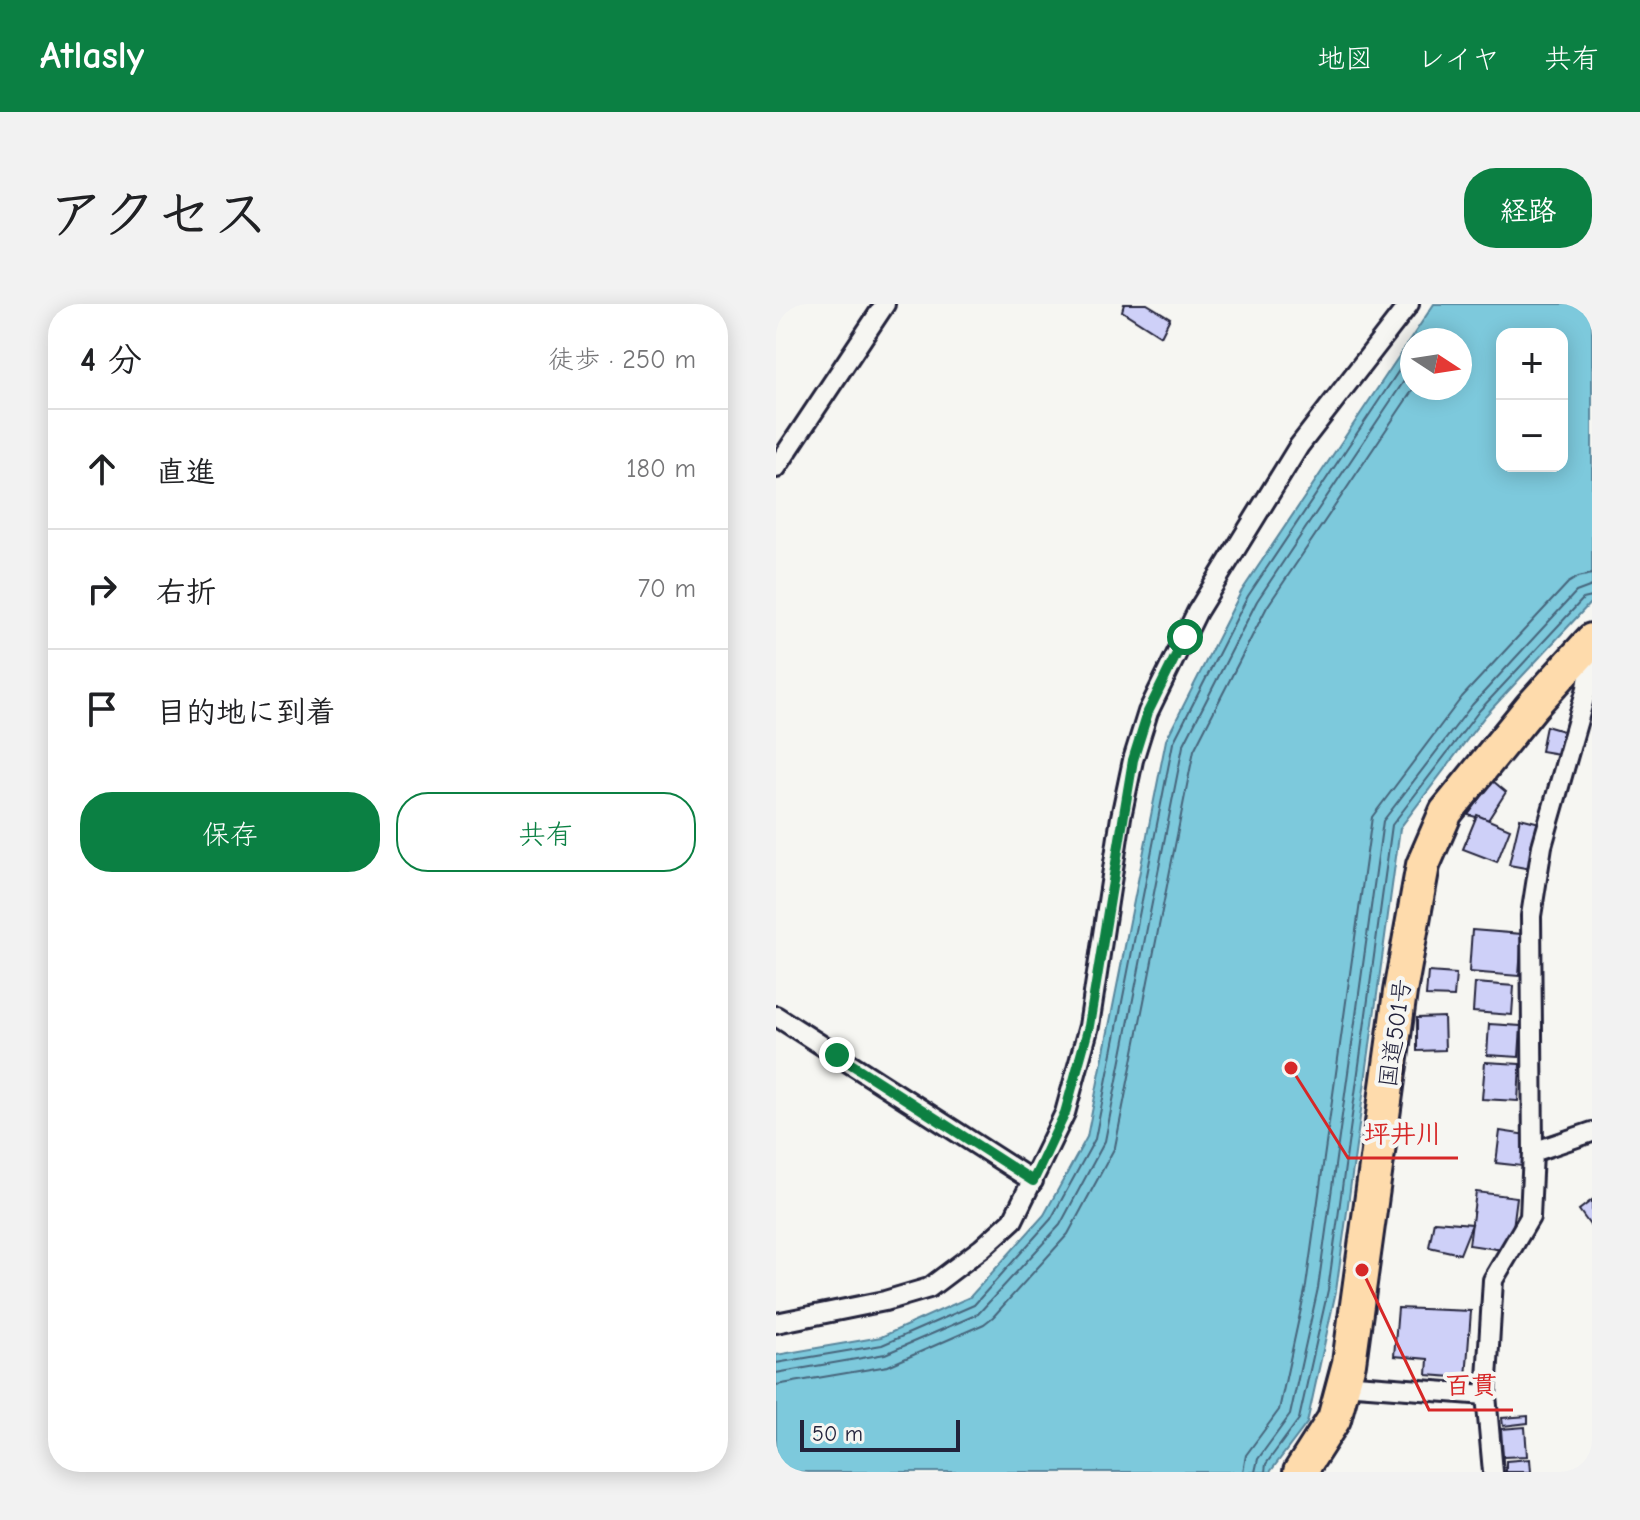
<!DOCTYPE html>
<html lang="ja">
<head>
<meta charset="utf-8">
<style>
	:root { --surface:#fff; --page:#f2f2f2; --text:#202124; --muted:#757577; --line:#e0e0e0; --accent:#0b8043 }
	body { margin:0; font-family:"Comic Neue","Klee One",sans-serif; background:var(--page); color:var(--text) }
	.controls { position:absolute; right:24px; top:24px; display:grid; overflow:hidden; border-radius:16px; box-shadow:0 4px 20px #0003 }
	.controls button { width:72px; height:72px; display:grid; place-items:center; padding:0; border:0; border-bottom:2px solid var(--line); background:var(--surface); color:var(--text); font:40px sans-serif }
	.compass { position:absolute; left:624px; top:24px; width:72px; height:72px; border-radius:50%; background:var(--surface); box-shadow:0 4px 20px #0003; rotate:102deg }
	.scale { position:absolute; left:24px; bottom:20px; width:160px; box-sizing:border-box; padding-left:8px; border:4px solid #22223b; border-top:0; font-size:22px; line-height:28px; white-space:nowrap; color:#22223b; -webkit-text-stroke:6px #f6f6f2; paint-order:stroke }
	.stop { position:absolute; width:24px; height:24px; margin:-18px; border:6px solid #0b8043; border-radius:50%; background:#fff }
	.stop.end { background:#0b8043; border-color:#fff; box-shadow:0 2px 8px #0008 }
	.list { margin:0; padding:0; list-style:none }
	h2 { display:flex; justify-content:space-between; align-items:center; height:104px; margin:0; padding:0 32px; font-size:34px }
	h2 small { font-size:26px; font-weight:400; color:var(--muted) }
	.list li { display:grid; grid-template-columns:52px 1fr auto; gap:24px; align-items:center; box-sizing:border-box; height:120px; padding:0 32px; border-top:2px solid var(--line) }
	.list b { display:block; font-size:30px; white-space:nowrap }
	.list em { font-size:26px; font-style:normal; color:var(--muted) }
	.actions { display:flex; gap:16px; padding:24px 32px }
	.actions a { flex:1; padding:18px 0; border:2px solid var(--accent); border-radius:32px; text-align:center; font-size:28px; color:var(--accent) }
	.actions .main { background:var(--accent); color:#fff }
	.icon { flex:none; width:44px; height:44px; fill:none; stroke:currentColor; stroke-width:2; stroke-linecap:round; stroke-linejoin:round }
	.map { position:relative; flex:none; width:816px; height:1168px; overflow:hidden; border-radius:32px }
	header { display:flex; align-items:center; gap:48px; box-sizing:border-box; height:112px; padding:0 40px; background:var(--accent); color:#fff }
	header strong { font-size:38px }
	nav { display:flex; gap:44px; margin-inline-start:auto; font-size:28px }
	.intro { display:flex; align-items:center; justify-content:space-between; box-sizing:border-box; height:192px; padding:0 48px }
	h1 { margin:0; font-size:56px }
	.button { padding:20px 36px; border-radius:32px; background:var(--accent); color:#fff; font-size:28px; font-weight:700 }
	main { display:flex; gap:48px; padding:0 48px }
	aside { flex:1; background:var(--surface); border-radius:32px; box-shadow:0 4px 20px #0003 }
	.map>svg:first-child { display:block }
	.water { fill:#7dc9dc; stroke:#59869c; stroke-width:2; fill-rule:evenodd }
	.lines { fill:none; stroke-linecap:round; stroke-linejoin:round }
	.shore { stroke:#46657b; stroke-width:2 }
	.building { fill:#ced0f8; stroke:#22223b; stroke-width:2 }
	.minor-casing { stroke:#22223b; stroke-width:24 }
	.trunk-casing { stroke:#22223b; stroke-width:38 }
	.minor { stroke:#f6f6f2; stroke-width:18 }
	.trunk { stroke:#fedbac; stroke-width:32 }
	.route { stroke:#0b8043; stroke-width:10 }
	.labels { text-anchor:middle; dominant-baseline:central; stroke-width:8; stroke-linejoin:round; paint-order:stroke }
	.street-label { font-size:24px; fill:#22223b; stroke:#f6f6f2 }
	.leader { fill:none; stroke:#d62828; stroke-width:3 }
	.callout-dot { fill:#d62828; stroke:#f6f6f2; stroke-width:3 }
	.callout-label { font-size:26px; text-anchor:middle; font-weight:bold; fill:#d62828; stroke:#f6f6f2; stroke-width:8; stroke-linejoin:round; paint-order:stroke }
</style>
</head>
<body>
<header>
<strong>Atlasly</strong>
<nav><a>地図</a><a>レイヤ</a><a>共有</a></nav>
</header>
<div class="intro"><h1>アクセス</h1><a class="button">経路</a></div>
<main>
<aside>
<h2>4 分<small>徒歩 · 250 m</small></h2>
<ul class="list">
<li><svg class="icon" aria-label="ahead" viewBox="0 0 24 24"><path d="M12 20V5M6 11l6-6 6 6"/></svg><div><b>直進</b></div><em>180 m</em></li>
<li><svg class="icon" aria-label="right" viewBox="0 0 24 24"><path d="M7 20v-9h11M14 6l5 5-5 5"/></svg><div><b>右折</b></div><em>70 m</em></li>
<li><svg class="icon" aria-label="arrive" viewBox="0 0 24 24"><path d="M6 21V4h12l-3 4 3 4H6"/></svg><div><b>目的地に到着</b></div></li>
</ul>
<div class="actions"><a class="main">保存</a><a>共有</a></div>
</aside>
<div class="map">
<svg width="816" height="1168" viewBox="0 0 816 1168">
	<rect width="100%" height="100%" fill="#f6f6f2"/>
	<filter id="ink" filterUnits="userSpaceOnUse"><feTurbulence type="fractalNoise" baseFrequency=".0125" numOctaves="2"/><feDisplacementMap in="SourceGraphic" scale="16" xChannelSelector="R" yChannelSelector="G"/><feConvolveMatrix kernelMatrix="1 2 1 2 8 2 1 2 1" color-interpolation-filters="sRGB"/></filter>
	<g filter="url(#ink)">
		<path class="water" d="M658 0H816V297L709 412 624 524 560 987 531 1119 494 1168H0V1051L105 1033 194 993 268 911 311 833 390 436 465 288ZM726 30H786V162H726ZM636 36H684V84H636Z"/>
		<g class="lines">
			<g class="shore">
				<polyline points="0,1059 106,1041 198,1001 275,915 319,835 397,439 472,292 636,47"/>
				<polyline points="0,1069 109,1050 202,1010 284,921 329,837 407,442 481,297 636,65"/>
				<polyline points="0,1081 112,1062 208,1020 217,1013 292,930 339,843 418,446 491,303 638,84"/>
				<polyline points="467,1168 470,1151 503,1106 530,982 596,513 686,393 792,279 802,273 816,270"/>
				<polyline points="479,1168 482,1155 514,1111 542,984 607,517 696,401 800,288 816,282"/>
				<polyline points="489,1168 490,1160 523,1115 552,986 616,521 703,407 807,295 816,293"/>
			</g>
		</g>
		<g class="building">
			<polygon points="348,0 371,0 394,14 385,32 346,7"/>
			<polygon points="770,422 787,427 783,450 765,447"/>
			<polygon points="717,477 730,488 712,516 692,511"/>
			<polygon points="701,511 734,525 721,558 687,545"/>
			<polygon points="744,514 764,519 755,565 733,561"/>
			<polygon points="696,626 746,630 743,672 693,668"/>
			<polygon points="652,668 680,670 678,693 650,692"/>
			<polygon points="699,679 738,682 736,711 697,708"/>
			<polygon points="668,713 669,746 641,747 641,714"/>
			<polygon points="713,720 745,722 743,753 711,751"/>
			<polygon points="709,758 744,760 742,797 706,795"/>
			<polygon points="724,827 751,831 746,862 720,859"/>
			<polygon points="700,888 741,893 734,947 693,941"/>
			<polygon points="816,896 816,924 803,906"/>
			<polygon points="658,917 696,920 684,950 653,943"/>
			<polygon points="622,1004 695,1007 690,1074 651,1071 652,1055 618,1052"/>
			<polygon points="752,1112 752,1119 727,1122 726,1114"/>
			<polygon points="749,1123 751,1152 727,1153 725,1125"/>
			<polygon points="754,1155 755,1168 730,1168 730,1157"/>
		</g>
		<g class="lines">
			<defs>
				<g id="minor">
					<polyline points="0,164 109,0"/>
					<polyline points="0,712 257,877"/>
					<polyline points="757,848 816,828"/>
					<polyline points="0,1019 109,997 153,984 206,944 237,916 289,809 313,722 345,513 357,456 372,408 421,308 523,142 633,0"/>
					<polyline points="567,1080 710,1091"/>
					<polyline points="717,1168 710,1091 717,976 754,913 757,848 755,612 766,542 811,384 816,352"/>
				</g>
				<polyline id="trunk" points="524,1168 558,1115 573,1059 624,688 647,561 670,508 756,402 816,336"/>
			</defs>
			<use href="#minor" class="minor-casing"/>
			<use href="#trunk" class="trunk-casing"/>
			<use href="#minor" class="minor"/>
			<use href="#trunk" class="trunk"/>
		</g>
	</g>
	<g class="lines" filter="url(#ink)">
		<polyline class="route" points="61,751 257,877 289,809 313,722 357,456 372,408 409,333"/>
	</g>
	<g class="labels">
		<g class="street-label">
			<text transform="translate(619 729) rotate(-82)">国道501号</text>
		</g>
	</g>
	<path class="leader" d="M515 764L572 854H682M586 966L653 1106H737"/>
	<g class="callout-dot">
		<circle cx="515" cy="764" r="8"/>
		<circle cx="586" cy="966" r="8"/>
	</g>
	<g class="callout-label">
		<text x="627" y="839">坪井川</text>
		<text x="695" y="1090">百貫</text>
	</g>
</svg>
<div class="controls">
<button>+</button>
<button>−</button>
</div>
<svg class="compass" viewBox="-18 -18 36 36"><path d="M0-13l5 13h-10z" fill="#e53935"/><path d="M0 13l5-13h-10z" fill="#757577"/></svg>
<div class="scale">50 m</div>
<div class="stop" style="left:409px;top:333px"></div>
<div class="stop end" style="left:61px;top:751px"></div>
</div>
</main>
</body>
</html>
